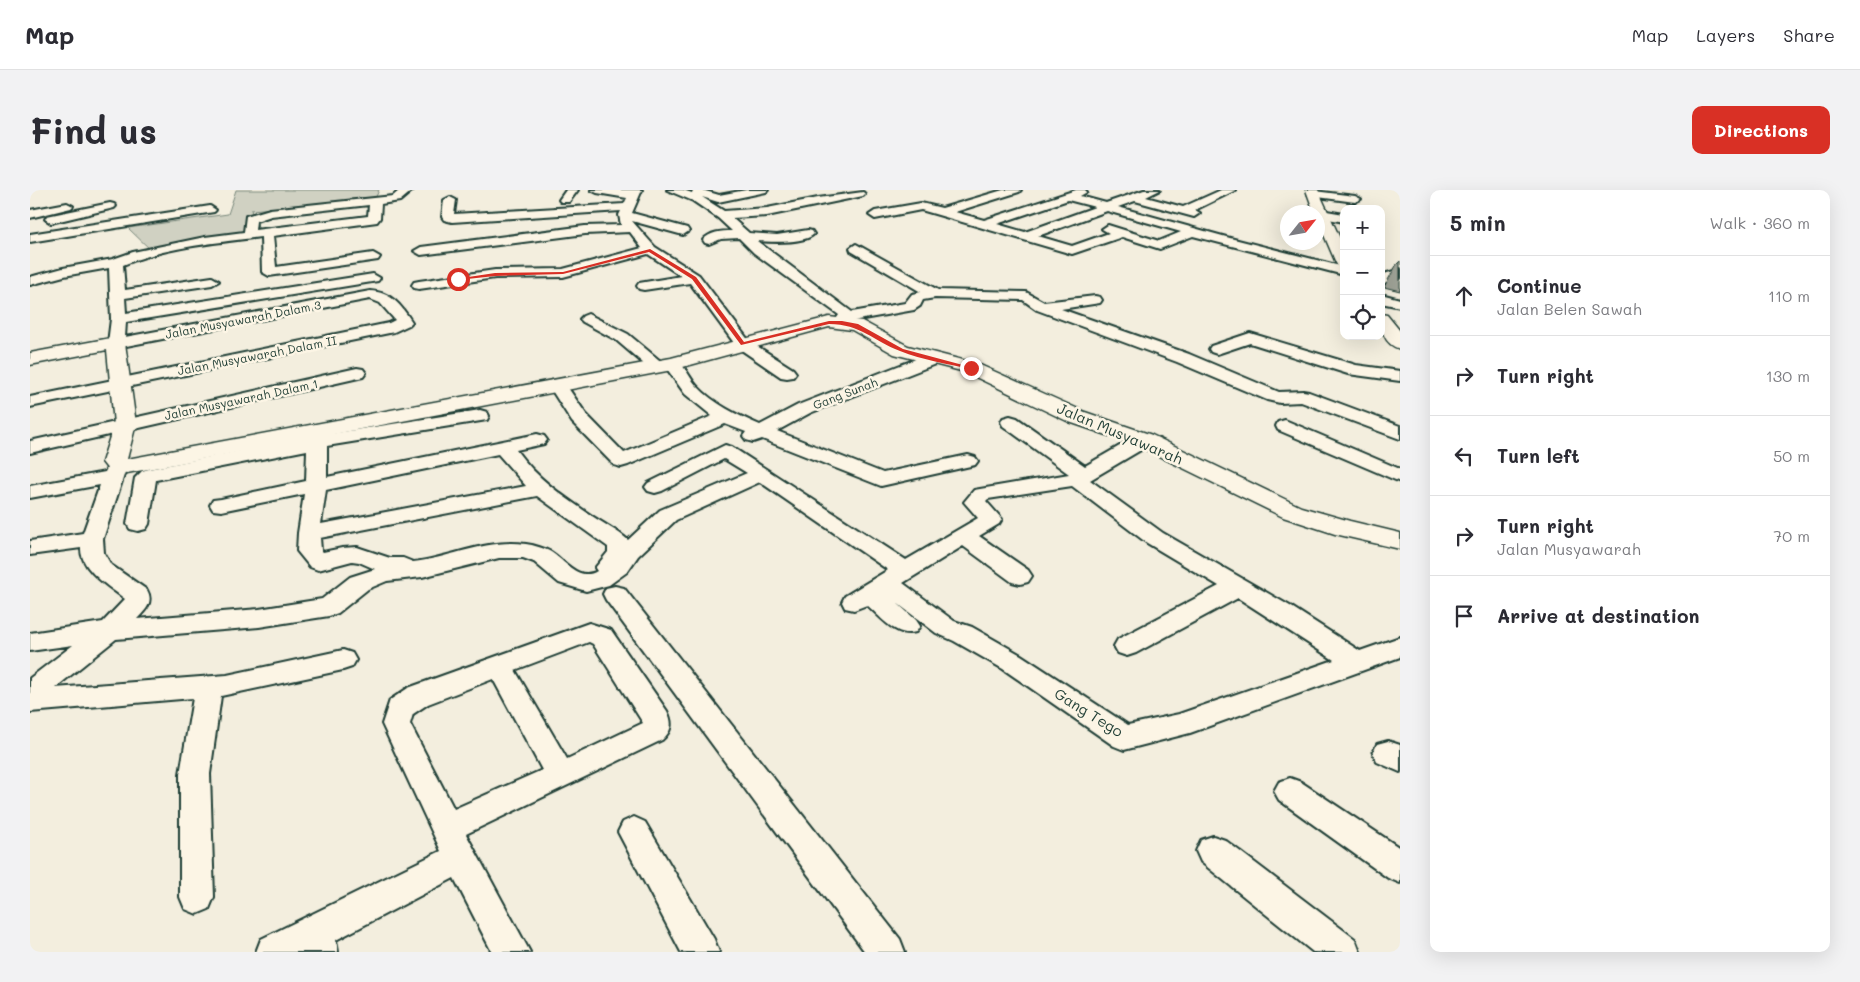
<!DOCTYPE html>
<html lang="en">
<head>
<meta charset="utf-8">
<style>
	:root { --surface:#fff; --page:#f2f2f3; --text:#2b2b33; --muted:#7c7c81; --line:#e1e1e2; --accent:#d93025 }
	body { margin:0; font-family:Mali,sans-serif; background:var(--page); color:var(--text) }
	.controls { position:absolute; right:15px; top:15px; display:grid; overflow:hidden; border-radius:10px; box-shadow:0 5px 20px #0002 }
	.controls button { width:45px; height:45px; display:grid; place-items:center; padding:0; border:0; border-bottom:1px solid var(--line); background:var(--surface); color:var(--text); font:25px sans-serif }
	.compass { position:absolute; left:1250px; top:15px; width:45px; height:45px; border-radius:50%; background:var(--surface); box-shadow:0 5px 20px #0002; rotate:59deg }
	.stop { position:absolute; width:15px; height:15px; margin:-11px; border:4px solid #d93025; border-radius:50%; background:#fff }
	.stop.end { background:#d93025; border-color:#fff; box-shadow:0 1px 5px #0008 }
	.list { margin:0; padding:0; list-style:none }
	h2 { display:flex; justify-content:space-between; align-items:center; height:65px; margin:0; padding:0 20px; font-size:21px }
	h2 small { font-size:16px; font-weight:400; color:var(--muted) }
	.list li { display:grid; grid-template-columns:32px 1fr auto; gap:15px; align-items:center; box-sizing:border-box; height:80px; padding:0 20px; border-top:1px solid var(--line) }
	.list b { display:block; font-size:19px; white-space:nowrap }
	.list p { margin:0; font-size:16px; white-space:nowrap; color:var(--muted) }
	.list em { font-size:16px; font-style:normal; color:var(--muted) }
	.icon { flex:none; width:28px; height:28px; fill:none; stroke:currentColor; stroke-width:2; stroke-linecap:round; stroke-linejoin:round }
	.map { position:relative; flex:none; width:1370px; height:762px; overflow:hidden; border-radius:10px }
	header { display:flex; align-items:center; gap:30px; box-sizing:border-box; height:70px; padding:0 25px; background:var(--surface); border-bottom:1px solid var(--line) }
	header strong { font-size:24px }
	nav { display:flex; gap:28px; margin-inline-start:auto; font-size:18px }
	.intro { display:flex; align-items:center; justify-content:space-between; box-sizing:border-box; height:120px; padding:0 30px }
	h1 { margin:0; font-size:35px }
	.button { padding:12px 22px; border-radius:10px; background:var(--accent); color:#fff; font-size:18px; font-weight:700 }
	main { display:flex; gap:30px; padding:0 30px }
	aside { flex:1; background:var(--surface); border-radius:10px; box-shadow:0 5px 20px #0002 }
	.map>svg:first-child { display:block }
	.green { fill:#d0d1c2; stroke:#78877b }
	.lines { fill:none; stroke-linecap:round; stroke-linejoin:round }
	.minor-casing { stroke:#1f3d34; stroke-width:4 }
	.tertiary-casing { stroke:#1f3d34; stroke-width:3 }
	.secondary-casing { stroke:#1f3d34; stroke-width:3 }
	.minor { fill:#fcf5e5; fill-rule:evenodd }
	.tertiary { fill:#fcf5e5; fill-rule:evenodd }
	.secondary { fill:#fcf5e5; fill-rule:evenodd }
	.wall { fill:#9ea296; stroke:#1f3d34 }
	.route { fill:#d93025 }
	.labels { text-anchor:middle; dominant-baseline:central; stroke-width:5; stroke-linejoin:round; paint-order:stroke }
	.far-street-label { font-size:12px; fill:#1f3d34; stroke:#fcf5e5 }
	.street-label { font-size:15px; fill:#1f3d34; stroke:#fcf5e5 }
</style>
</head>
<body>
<header>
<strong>Map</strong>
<nav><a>Map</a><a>Layers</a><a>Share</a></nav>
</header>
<div class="intro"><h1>Find us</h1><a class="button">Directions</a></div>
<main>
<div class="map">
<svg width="1370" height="762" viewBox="0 0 1370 762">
	<rect width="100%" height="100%" fill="#f3eede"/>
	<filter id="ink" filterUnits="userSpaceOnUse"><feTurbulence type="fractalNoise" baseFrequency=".02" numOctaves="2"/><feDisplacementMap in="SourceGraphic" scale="10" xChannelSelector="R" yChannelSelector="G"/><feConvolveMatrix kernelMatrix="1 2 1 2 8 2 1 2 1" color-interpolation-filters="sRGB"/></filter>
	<g filter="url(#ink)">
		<polygon class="green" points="206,0 349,0 345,9 221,20 232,46 124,63 98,38 198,24"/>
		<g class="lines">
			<defs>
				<g id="minor">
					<path d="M370 0H383L370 11 351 14 350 28 347 32 243 46 246 77 343 63 350 67 348 70 239 86 232 82 231 47C185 53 135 57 93 75L95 100 182 87 189 91 182 95 95 108 96 123 343 84 350 88 348 91 96 132 95 147 340 101C361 102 371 115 382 132L379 135 364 142 0 217V207L359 133 365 130 350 113 340 109 86 158 80 156 78 153 81 129 79 78 34 86 0 95V87L33 78 83 69 103 62 175 47 214 42 216 26 240 19 363 6ZM339 15 338 26 225 40 226 31 241 26Z"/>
					<polygon points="536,0 548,0 539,12 531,12 529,10"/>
					<polygon points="561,0 612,0 602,23 657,38 659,41 653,45 602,31 625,57 669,85 719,151 763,179 766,183 763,187 757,188 751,187 707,157 660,93 614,100 609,99 607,96 609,93 651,86 618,64 533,87 465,88 389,99 384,98 382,95 384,92 389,91 465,80 533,79 612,58 600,42 555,44 391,65 384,61 391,57 555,36 591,35 589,25 591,21 422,32 414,30 412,27 414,10 420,7 426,10 424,24 594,14 597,8 567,3"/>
					<path d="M637 0H653L662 3 663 0H672L689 5 716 0H738L736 2 688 12 672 7 694 21 737 18 788 8 833 2 835 4 833 6 737 26 702 28 719 43 747 45 778 40 782 41 784 44C774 54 740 52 727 51L822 122 875 113 882 104 891 102 821 61 820 58 826 54 908 100 996 102 1014 112 1065 106 1070 107 1072 110 1070 113 1031 119 1159 164 1249 202 1273 201 1279 202 1370 236V249L1271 212 1250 213 1237 210 1147 172 1007 120 993 110 905 108 893 110 890 116 884 120 822 131C817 136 814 137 807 135L804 132 809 125 724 63 709 48 691 49 679 54 675 53 673 50C680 42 691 41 702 41L688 28 663 11Z"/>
					<path d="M973 0H991L989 2 925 22 954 30 1046 0H1055L1057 2 1050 6 1076 13 1114 0H1130L1116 7 1153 17 1191 0H1206L1165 20 1170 23 1164 27 1105 11 1088 17 1200 48 1314 77V85L1163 46 1130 59 1092 47 1042 64 891 20 845 29 839 25 845 21 891 13 912 18ZM1038 10 1065 17 995 42 967 34ZM1077 21 1151 42 1129 51 1078 35 1072 39 1079 43 1042 56 1008 46Z"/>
					<polygon points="1284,1 1325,6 1331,9 1325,12 1280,6 1278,4 1280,2"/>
					<polygon points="37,13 43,16 41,18 0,28 0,20"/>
					<polygon points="80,13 84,14 86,16 84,18 21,33 15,29 17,26"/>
					<polygon points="180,16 186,20 184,22 0,52 0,44"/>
					<polygon points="1291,20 1314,24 1314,32 1288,27 1286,22"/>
					<polygon points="1370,79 1370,88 1351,94 1351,85"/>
					<polygon points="1351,104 1370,109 1370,117 1351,113"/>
					<path d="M558 124 598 144 634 174 636 170C652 166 657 185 667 196 684 214 707 225 730 235L768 215 896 165H908L910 169 908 173 780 223 747 241 853 283 938 265 945 267 948 271 945 275 851 296 732 249 723 252 716 250 713 246 716 242 695 234 598 275 591 277 584 275 542 232 519 196 522 192 528 191 534 192 556 224 594 263 682 226 655 204 635 176 633 180H621L586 150 553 132 550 129 553 126Z"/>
					<polygon points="1220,143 1326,175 1370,181 1370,191 1318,184 1220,153 1187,164 1181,162 1179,159 1181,156"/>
					<polygon points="327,178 333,179 336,183 333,187 0,263 0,251"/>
					<path d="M450 220 457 222 459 226 457 230 297 256V287L507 244 514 246 517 250 514 254 486 260C506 288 534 307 562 326 574 334 588 341 598 350L630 320 717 283 694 269 632 301 625 303 618 301 615 297 618 293 695 255 702 257 876 370 948 328 934 312 944 300 1039 284 973 236 971 232 973 228 980 226 987 228 1055 276 1107 246 1114 244 1121 246 1124 250 1121 254 1060 290 1133 343 1260 416 1330 461 1370 447V467L1160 543 1094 560 1084 556 973 479 924 451 906 443 867 413 886 430 890 436 886 442C866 448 852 428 837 415L824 420 815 418 812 412 815 406 858 380 730 292 646 330 608 366 597 382 579 395 556 401 529 393 504 372 493 368H469L392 387 357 391 338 399 308 423 299 426 229 437 86 449 25 498 197 485 313 460 322 463 326 470 322 477 313 480 191 506 180 584 184 707 179 719 167 724 155 719 150 707V584L163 508 0 522V488L43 455 0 461V443L73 432 95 409C80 397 50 380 51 358L0 365V351L53 343 70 295 0 308V296L75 282 80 272 87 270 94 272 97 276 73 349 74 363 81 375 117 400C124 412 116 420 107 429L229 419 292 409 320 387 345 379 329 372 322 371 288 380 280 377 267 361 268 343 274 304 191 321 183 320 180 315 183 310 191 309 276 291 277 260 126 290 119 334 116 339 108 341 100 339 97 334 105 288 112 281 119 279 280 247V241L283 237 290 235 297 237 300 244ZM468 264 496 296 291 334 296 300ZM1042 296 1117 353 1189 396 1088 449 1084 456 1088 463 1097 466 1106 463 1208 408 1304 470 1149 524 1098 535 991 465 942 437 924 431 873 393 933 356 982 392 990 394 998 392 1002 386 998 380 949 346 969 334 972 329 956 311 958 309ZM507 306 578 357V362L565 378 567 381C549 392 535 371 521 362 514 358 503 355 496 354 458 348 419 368 383 372L373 368H360L327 357 312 358 293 362 291 360 290 348Z"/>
					<polygon points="1255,230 1370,279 1370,292 1248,240 1246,236 1248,232"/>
					<polygon points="585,396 594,398 870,749 875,762 835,762 576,410 573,404 576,398"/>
					<path d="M559 433 581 440 637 521C643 533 642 541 632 550L436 644 500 762H462L424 688 306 750 308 762H226L231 749 411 661 352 534 360 510 378 498ZM559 452 563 454 613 533 537 569 485 480ZM463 489 512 580 424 619 380 534 383 524 398 514Z"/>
					<polygon points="1358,551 1370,555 1370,582 1347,572 1343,563 1347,554"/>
					<polygon points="1260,588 1271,592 1370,658 1370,693 1358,688 1249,610 1244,601 1249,592"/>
					<polygon points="604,627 615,632 684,749 689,762 651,762 588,642 593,632"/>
					<polygon points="1183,646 1195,650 1325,749 1330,762 1283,762 1171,672 1166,661 1171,650"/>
				</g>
				<polygon id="tertiary" points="799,127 832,131 878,156 948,174 1055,222 1122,245 1271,317 1320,331 1370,343 1370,359 1305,344 1253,327 1106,255 1039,232 935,182 864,164 822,140 799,137 642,180 97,283 79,281 72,272 84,234 77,160 0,175 0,163 86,147 93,149 95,153 106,234 97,269 641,168"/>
				<g id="secondary">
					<polygon points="1276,0 1288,0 1314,57 1314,78 1308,76 1306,73 1288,31 1288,22 1284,22"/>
					<path d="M1351 124 1357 125 1370 141V159C1353 154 1351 139 1351 124Z"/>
				</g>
			</defs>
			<use href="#minor" class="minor-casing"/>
			<use href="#tertiary" class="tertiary-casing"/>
			<use href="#secondary" class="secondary-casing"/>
			<use href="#minor" class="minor"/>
			<use href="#tertiary" class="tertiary"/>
			<use href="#secondary" class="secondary"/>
		</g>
		<polygon class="wall" points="1370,71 1370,101 1354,97 1367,74"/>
	</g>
	<path class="route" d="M620 59 666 87 714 152 799 131H812L828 134 873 159 944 178 941 179C917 174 893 170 870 161 843 151 831 134 799 134L711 155 662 89 619 62 533 84 465 86 428 90 425 89 465 83 533 82Z"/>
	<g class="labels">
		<g class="far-street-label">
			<text transform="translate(213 129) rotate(-11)">Jalan Musyawarah Dalam 3</text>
			<text transform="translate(227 165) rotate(-11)">Jalan Musyawarah Dalam II</text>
			<text transform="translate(815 203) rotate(-21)">Gang Sunah</text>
			<text transform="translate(211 209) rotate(-12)">Jalan Musyawarah Dalam 1</text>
		</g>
		<g class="street-label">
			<text transform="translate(1090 243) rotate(23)">Jalan Musyawarah</text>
			<text transform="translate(1059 522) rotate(32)">Gang Tego</text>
		</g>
	</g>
</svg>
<div class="controls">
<button>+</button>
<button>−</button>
<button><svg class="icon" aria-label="locate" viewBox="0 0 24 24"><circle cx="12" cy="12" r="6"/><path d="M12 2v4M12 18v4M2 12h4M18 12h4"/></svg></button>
</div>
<svg class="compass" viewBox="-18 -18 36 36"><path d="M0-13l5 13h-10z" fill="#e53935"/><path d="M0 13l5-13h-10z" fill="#7c7c81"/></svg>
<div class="stop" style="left:428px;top:89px"></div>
<div class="stop end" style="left:941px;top:178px"></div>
</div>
<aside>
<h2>5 min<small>Walk · 360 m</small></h2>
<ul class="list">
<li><svg class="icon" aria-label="ahead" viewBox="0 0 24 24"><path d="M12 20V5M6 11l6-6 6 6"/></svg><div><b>Continue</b><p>Jalan Belen Sawah</p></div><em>110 m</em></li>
<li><svg class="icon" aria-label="right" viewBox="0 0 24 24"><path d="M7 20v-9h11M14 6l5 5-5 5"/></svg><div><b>Turn right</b></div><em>130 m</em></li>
<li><svg class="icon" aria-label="left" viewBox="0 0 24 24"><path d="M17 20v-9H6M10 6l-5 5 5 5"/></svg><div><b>Turn left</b></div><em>50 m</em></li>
<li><svg class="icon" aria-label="right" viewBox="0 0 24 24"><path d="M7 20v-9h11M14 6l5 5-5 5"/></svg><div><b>Turn right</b><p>Jalan Musyawarah</p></div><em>70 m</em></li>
<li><svg class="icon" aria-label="arrive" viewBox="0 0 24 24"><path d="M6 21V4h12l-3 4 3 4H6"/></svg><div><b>Arrive at destination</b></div></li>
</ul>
</aside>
</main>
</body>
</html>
